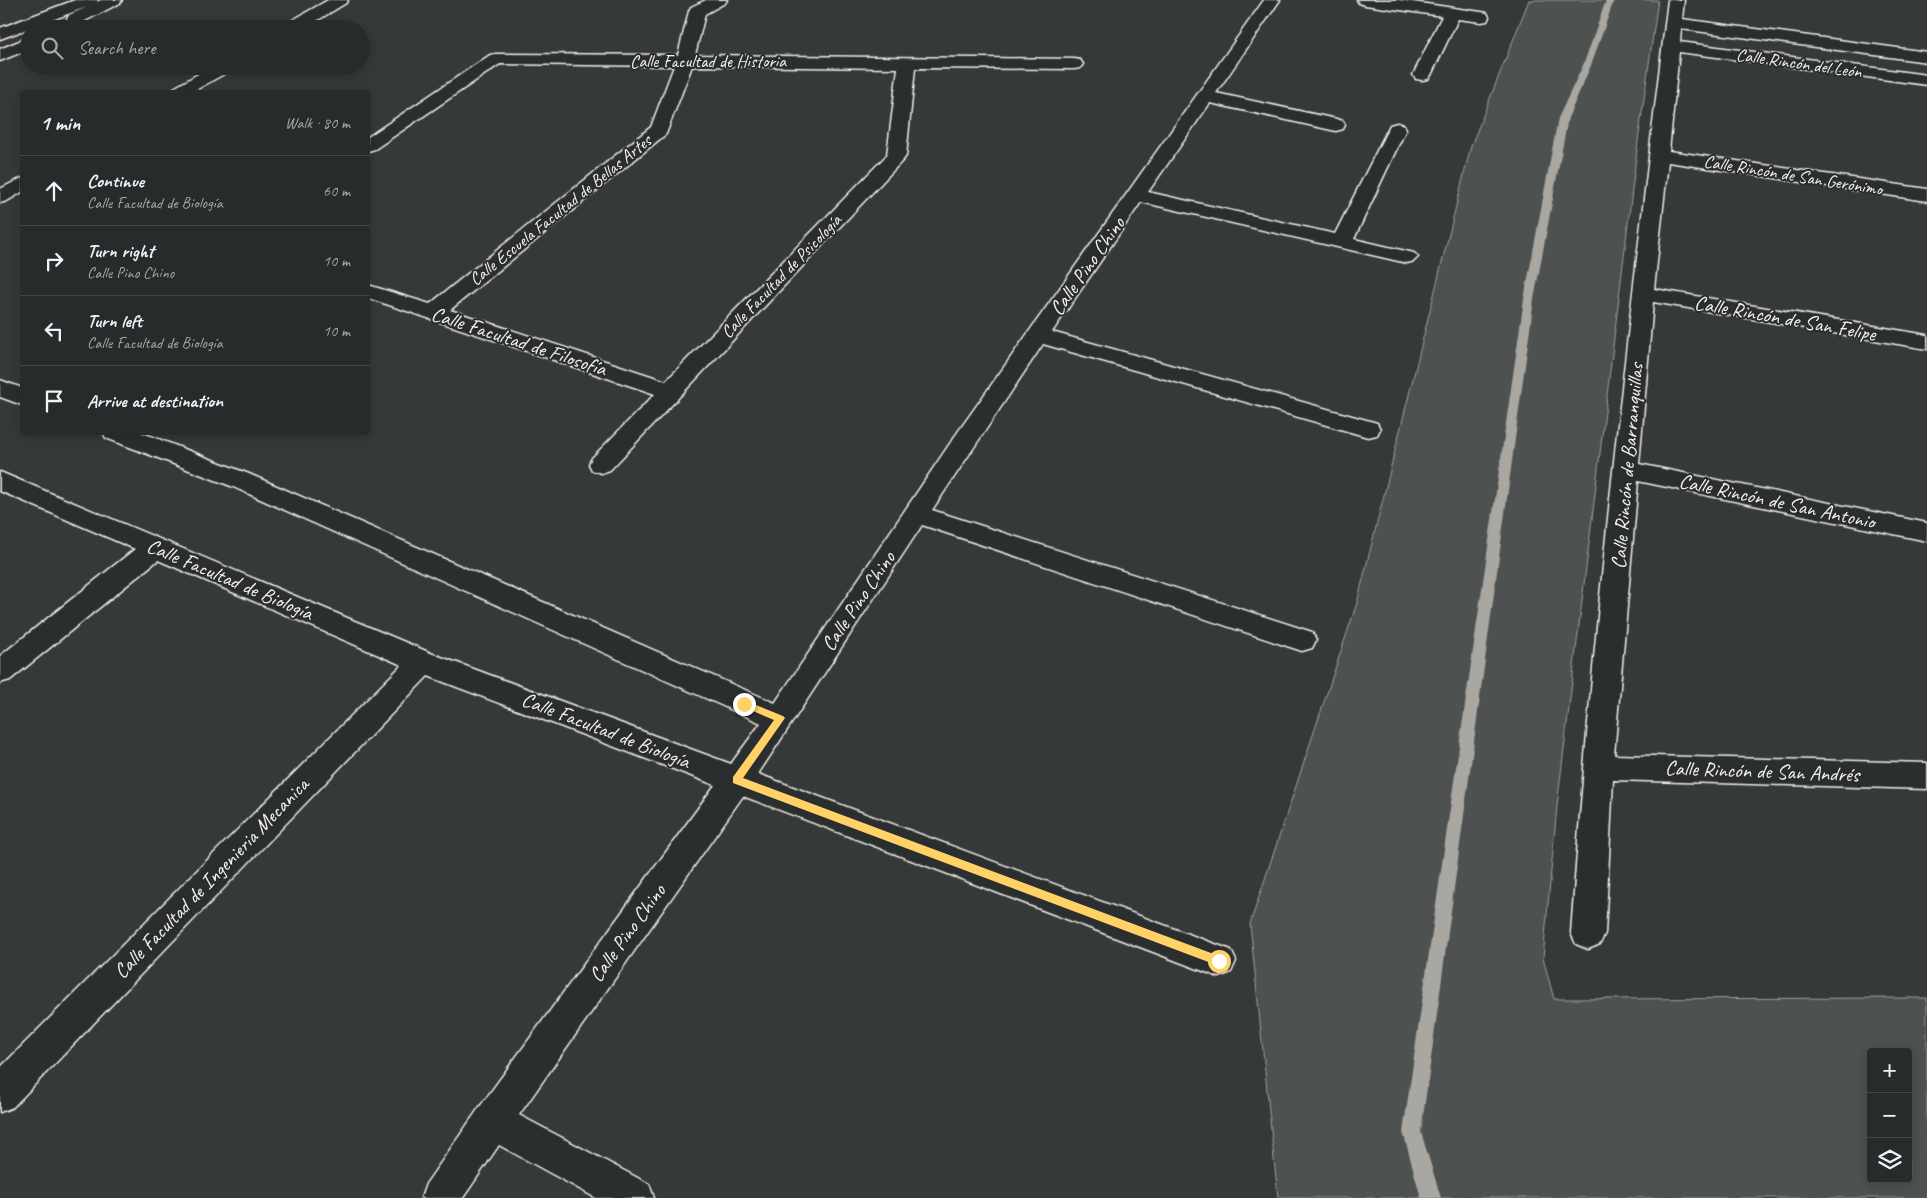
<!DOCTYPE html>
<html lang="en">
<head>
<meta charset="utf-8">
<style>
	:root { --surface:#282b2b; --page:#343737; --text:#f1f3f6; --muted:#a5a7a9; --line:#444747 }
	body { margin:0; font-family:Caveat,sans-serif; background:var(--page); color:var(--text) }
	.controls { position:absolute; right:15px; bottom:15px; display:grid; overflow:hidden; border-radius:5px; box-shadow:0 2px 12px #0003 }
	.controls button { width:45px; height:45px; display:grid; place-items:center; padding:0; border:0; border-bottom:1px solid var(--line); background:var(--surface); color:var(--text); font:25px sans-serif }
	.stop { position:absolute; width:15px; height:15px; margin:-11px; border:4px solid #ffd166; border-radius:50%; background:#fff }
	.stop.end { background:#ffd166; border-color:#fff; box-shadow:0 1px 5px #0008 }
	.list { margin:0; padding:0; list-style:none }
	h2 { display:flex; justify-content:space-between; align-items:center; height:65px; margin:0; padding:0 20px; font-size:21px }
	h2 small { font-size:16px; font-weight:400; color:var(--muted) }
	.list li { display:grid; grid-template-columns:32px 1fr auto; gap:15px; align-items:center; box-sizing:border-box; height:70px; padding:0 20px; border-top:1px solid var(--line) }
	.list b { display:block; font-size:19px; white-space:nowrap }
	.list p { margin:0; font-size:16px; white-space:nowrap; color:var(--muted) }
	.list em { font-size:16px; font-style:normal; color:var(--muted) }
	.icon { flex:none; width:28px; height:28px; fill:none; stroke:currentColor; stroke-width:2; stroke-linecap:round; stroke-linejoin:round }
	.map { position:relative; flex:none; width:1927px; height:1198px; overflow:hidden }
	.search { position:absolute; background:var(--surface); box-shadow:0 2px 12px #0003; left:20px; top:20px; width:350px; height:55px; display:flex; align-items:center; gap:12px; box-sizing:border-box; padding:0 18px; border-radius:28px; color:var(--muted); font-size:19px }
	.panel { position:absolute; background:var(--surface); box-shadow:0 2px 12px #0003; left:20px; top:90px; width:350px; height:345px; border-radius:5px }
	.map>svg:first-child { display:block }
	.green { fill:#4e514f; stroke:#a1a19c; fill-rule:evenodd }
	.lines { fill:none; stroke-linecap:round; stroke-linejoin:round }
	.stream { fill:#a8a7a1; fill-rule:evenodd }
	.minor-casing { stroke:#f4f1e8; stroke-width:3 }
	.minor { fill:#2a2d2e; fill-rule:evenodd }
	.route { fill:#ffd166 }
	.labels { text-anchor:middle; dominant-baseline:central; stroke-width:4; stroke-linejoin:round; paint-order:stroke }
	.far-street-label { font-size:18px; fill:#f4f1e8; stroke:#2a2d2e }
	.street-label { font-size:21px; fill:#f4f1e8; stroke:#2a2d2e }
</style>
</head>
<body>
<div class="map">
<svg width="1927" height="1198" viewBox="0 0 1927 1198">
	<rect width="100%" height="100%" fill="#363939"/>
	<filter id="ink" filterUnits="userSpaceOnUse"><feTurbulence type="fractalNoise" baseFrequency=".02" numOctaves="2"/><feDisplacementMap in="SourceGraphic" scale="10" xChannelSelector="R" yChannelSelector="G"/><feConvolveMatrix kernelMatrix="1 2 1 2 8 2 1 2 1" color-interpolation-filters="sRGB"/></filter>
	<g filter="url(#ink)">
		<path class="green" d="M1529 0H1658L1638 141 1557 806 1543 958 1554 999 1927 998V1198H1278L1250 924 1357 603 1471 146ZM1871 1052H1908V1179H1871Z"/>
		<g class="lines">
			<polygon class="stream" points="1606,0 1614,0 1592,63 1568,118 1534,299 1421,1132 1441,1198 1421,1198 1403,1132 1524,299 1558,118 1584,63"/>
			<defs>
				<g id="minor">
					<polygon points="75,0 98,0 97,2 101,0 122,0 120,3 81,23 69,23 67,19 69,15 87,7 0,39 0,28"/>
					<polygon points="328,0 348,0 346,3 303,29 282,29 284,25"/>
					<path d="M706 0H727L725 3 705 14 695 55 1074 59 1080 60 1083 64 1080 68 1074 69 915 68 906 156 903 160 610 470 601 473 592 470 589 464 592 458 655 394 368 298V285L430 304 651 127 674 66 500 64 375 149 368 151V137L490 55 496 54 678 55 689 11 691 7ZM692 66 898 68 887 155 666 381 450 310 666 134Z"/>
					<polygon points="1264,0 1280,0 1216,93 1336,119 1343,121 1345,125 1343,129 1336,131 1210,103 1148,192 1335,234 1388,129 1390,125 1397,123 1404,125 1406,129 1354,239 1414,253 1418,257 1414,261 1407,263 1141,202 1052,332 1377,423 1380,429 1377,435 1368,437 1043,344 932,510 1312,632 1316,640 1312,648 1302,651 922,525 758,774 1231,950 1236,961 1231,972 1219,977 743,796 519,1115 649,1184 654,1198 596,1198 499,1145 463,1198 421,1198 426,1184 479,1108 715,785 428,676 13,1107 0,1112 0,1068 402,665 158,560 10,680 0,683 0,656 135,549 0,491 0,472 433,654 731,764 761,723 231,486 106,438 103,432 140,432 249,474 775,703 953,439"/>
					<polygon points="1357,0 1399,0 1481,12 1487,13 1489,17 1487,21 1481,22 1458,19 1431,75 1428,79 1422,80 1416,79 1413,75 1442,16 1365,5 1359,3"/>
					<path d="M1668 0H1684L1682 19 1927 52V62L1681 29 1680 42 1927 75V85L1679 52 1669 151 1927 189V201L1668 162 1654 289 1927 335V349L1653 302 1639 464 1927 523V541L1638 481 1614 755 1927 763V789L1613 780 1605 933 1600 944 1588 949 1576 944 1571 933C1593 621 1630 310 1668 0Z"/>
					<polygon points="29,37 29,49 0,61 0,49"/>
					<polygon points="212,66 234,66 231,70 192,92 171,92 174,88"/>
					<polygon points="22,178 22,192 7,201 0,203 0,189"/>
					<polygon points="0,380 22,388 22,405 0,397"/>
				</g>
			</defs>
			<use href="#minor" class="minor-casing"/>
			<use href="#minor" class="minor"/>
		</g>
	</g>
	<polygon class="route" points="744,700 783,716 785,718 743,778 1219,956 1223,958 1223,964 1219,966 733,783 733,777 774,720 741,706 741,701"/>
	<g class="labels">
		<g class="far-street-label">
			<text x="708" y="61">Calle Facultad de Historia</text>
			<text transform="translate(1799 63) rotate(8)">Calle Rincón del León</text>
			<text transform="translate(1793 175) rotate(9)">Calle Rincón de San Gerónimo</text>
			<text transform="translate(560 210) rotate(-39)">Calle Escuela Facultad de Bellas Artes</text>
			<text transform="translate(781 276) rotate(-46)">Calle Facultad de Psicología</text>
		</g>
		<g class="street-label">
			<text transform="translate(1087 266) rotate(-55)">Calle Pino Chino</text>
			<text transform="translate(1785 318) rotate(10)">Calle Rincón de San Felipe</text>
			<text transform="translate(519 341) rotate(18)">Calle Facultad de Filosofía</text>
			<text transform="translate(1627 466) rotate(-85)">Calle Rincón de Barranquillas</text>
			<text transform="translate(1777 501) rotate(12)">Calle Rincón de San Antonio</text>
			<text transform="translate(230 579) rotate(23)">Calle Facultad de Biología</text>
			<text transform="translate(858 601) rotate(-56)">Calle Pino Chino</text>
			<text transform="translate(606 730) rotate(21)">Calle Facultad de Biología</text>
			<text transform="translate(1762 771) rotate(2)">Calle Rincón de San Andrés</text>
			<text transform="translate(211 878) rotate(-46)">Calle Facultad de Ingenieria Mecanica</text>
			<text transform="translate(627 933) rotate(-54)">Calle Pino Chino</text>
		</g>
	</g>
</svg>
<div class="controls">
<button>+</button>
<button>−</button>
<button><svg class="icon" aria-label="layers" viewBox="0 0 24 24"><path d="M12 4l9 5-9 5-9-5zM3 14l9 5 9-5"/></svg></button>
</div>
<div class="stop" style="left:1219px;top:961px"></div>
<div class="stop end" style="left:744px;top:704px"></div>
<div class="search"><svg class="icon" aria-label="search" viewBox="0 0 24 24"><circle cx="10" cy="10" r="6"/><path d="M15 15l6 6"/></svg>Search here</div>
<section class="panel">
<h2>1 min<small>Walk · 80 m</small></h2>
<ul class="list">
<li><svg class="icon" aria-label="ahead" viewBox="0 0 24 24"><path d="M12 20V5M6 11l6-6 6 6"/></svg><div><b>Continue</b><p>Calle Facultad de Biología</p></div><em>60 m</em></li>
<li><svg class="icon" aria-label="right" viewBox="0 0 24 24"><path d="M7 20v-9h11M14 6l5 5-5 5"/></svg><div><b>Turn right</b><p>Calle Pino Chino</p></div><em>10 m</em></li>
<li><svg class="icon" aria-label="left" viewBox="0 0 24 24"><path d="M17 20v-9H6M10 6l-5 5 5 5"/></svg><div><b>Turn left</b><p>Calle Facultad de Biología</p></div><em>10 m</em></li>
<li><svg class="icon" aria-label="arrive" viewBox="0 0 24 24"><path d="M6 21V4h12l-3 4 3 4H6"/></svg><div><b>Arrive at destination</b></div></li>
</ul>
</section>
</div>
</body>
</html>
